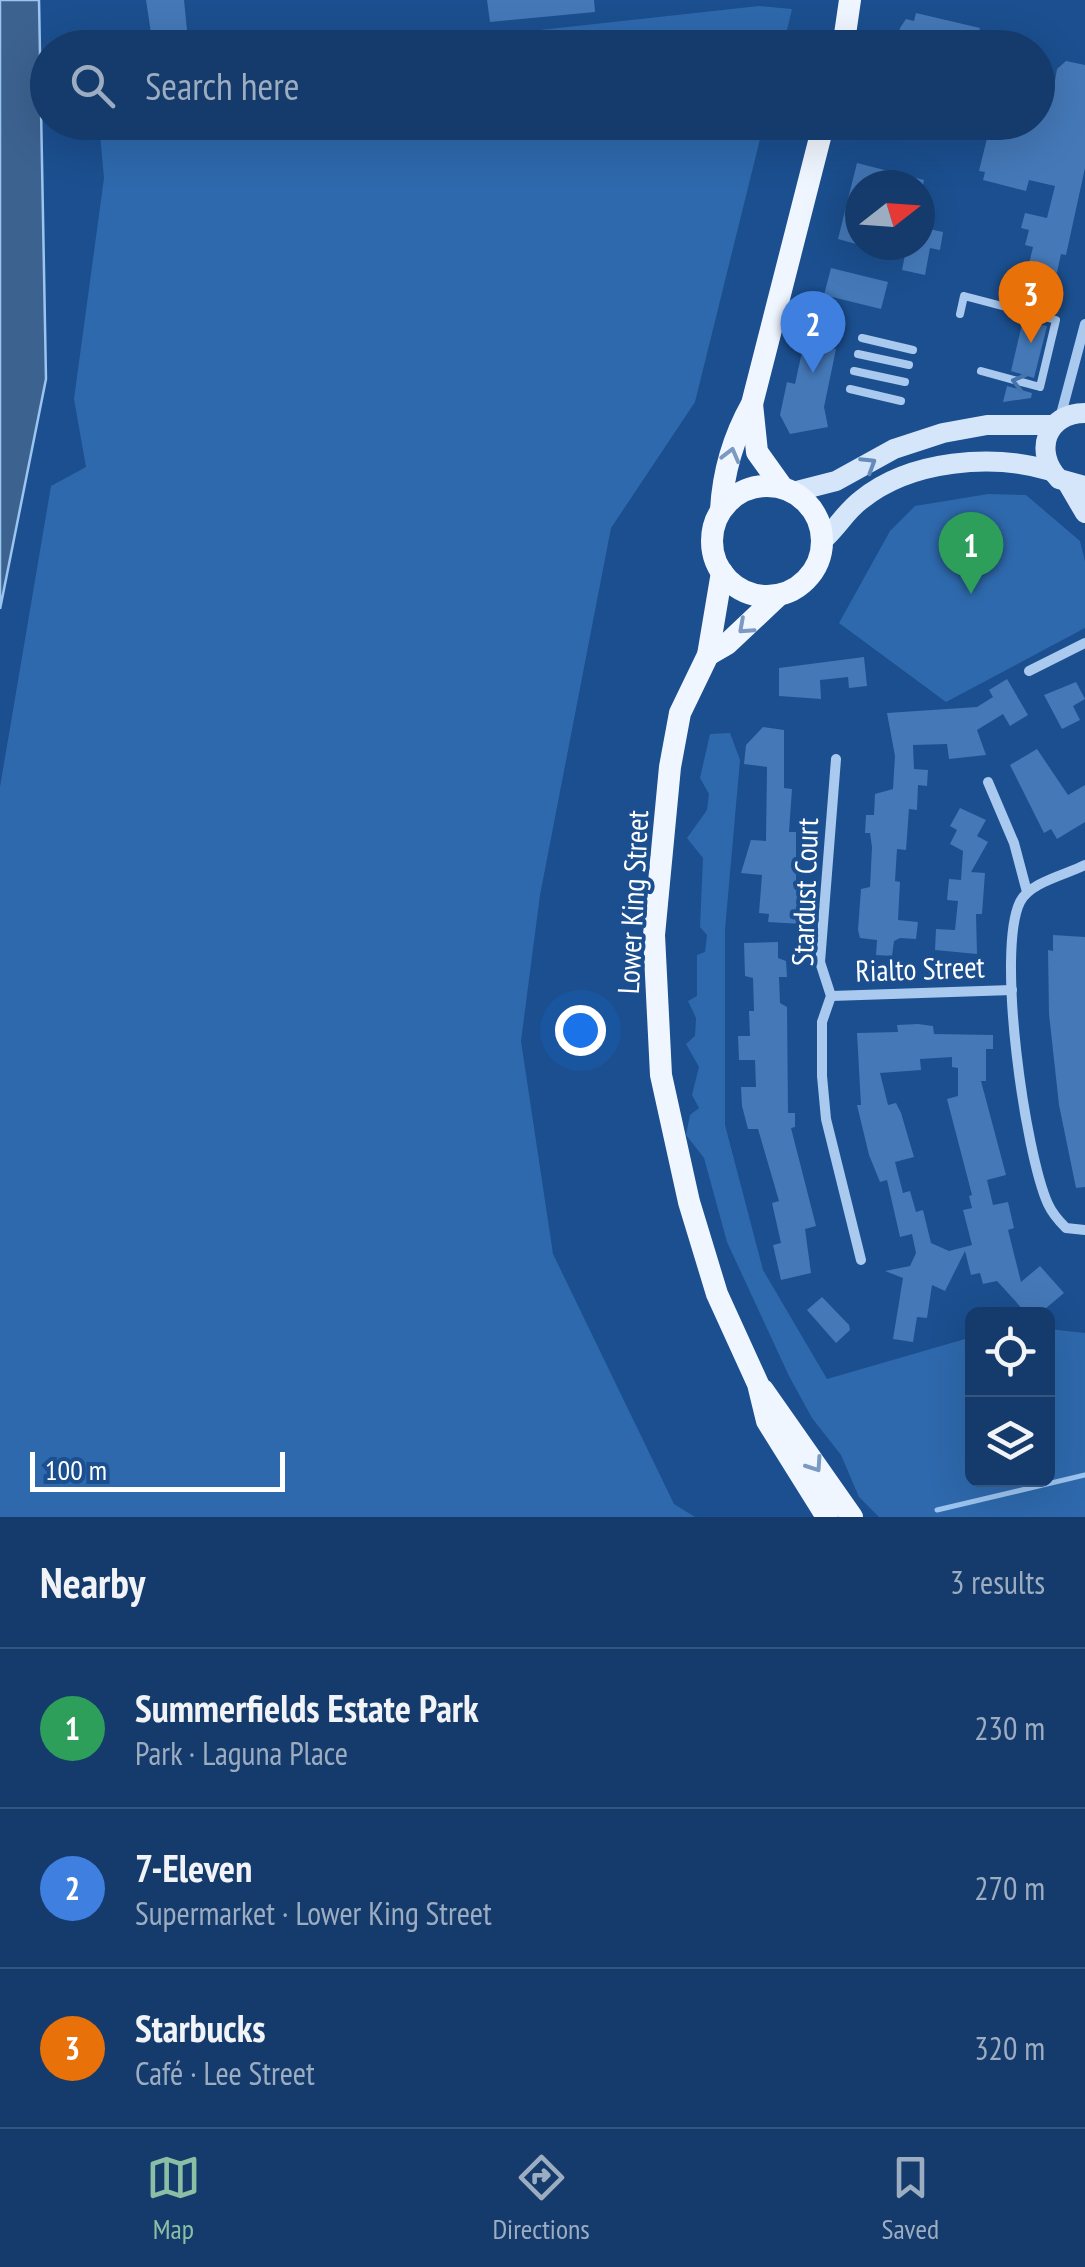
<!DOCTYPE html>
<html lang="en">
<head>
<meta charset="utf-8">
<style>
	:root { --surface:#143b6b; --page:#214673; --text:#f1f3f6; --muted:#9dadc1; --line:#33557e; --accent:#8abfa5 }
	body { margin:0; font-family:"PT Sans Narrow",sans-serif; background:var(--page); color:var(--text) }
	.controls { position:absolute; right:30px; bottom:30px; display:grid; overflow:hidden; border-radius:15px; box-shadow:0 10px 40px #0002 }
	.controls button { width:90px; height:90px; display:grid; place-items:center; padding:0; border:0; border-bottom:2px solid var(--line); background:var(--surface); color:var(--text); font:50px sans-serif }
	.compass { position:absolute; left:845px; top:170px; width:90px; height:90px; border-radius:50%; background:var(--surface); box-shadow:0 10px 40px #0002; rotate:73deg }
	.scale { position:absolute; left:30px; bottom:25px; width:255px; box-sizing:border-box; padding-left:10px; border:5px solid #fff; border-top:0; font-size:28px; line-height:35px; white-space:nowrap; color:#fff; -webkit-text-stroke:8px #1b4f8f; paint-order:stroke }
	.you { position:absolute; left:580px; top:1030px; width:35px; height:35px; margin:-25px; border:8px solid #fff; border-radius:50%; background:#1a73e8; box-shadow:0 0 0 15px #1a73e833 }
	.badge { display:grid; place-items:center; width:65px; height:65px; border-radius:50%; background:var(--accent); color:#fff; font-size:32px; font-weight:700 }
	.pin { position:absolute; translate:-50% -82px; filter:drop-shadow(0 2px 5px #0008) }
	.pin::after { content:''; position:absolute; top:52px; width:35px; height:30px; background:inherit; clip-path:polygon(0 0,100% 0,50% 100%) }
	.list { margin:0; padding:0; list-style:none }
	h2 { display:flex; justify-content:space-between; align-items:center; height:130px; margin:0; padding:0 40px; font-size:42px }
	h2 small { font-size:32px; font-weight:400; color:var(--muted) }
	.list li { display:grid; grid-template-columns:65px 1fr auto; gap:30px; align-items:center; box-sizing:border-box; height:160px; padding:0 40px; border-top:2px solid var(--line) }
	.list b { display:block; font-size:38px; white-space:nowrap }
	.list p { margin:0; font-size:32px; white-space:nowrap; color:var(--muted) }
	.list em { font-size:32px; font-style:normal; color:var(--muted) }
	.icon { flex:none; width:55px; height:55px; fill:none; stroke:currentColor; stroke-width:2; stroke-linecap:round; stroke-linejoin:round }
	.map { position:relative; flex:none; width:1085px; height:1517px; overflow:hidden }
	.search { position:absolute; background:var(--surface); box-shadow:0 10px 40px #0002; left:30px; right:30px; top:30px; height:110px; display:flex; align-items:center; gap:25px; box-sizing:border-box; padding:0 35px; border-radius:55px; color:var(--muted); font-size:38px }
	.sheet { height:610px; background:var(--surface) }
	nav { display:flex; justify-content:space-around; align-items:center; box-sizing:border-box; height:140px; border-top:2px solid var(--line); background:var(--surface); font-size:28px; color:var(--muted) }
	nav a { display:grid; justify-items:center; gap:5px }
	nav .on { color:var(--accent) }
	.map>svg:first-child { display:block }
	.green { fill:#2e69ad }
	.water { fill:#3c6290; stroke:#9cc4f0; stroke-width:2.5 }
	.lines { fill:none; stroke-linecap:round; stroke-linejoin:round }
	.stream { stroke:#9cc4f0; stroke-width:5 }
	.building { fill:#4478b7; fill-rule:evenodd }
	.lane { stroke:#a9c9ee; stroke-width:8 }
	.street { stroke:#a9c9ee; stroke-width:10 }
	.secondary { stroke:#d6e6fa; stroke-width:20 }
	.primary { stroke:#f0f6ff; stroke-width:22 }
	.oneway { stroke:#4674ac }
	.oneway2 { stroke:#7b9ac1 }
	.oneway3 { stroke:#668bba }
	.labels { text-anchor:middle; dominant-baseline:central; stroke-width:8; stroke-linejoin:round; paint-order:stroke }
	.street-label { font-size:30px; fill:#fff; stroke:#1b4f8f }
</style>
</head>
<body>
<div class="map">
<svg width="1085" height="1517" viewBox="0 0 1085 1517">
	<rect width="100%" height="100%" fill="#1b4f8f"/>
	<g class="green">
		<polygon points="759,6 792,9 783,47 384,47"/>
		<polygon points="99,123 764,123 695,402 611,528 540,895 521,1041 553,1254 674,1504 695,1517 0,1517 0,787 51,486 86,467 74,399 104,178"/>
		<polygon points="988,494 1026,495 1080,541 1085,561 1085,628 946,702 839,623 890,531 915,506"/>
		<polygon points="730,733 740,760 725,930 725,1125 763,1270 827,1379 972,1337 972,1480 1048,1480 1048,1329 1085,1333 1085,1517 879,1517 859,1497 841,1455 812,1418 789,1376 727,1242 704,1158 686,1135 690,1115 699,1108 692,1095 699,1067 686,1044 695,1036 696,1018 688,1001 697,996 697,955 705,952 707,935 700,927 703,858 687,838 707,810 709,794 700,778 710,734"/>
	</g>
	<polygon class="water" points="0,0 39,0 46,379 0,609"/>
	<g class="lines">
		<polyline class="stream" points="937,1510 1085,1475"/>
	</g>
	<g class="building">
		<polygon points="146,0 184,0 187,30 151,33"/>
		<polygon points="487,0 594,0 595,12 490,22"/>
		<polygon points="916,13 980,28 976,48 901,48 897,43 900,28 906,19 914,21"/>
		<polygon points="1066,61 1085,65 1085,168 1066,255 1061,254 1055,281 1060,282 1056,299 1023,289 1033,247 1025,245 1029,230 1021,228 1025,213 1047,218 1055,186 1029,180 1026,191 983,180 985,172 979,171 991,122 1038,122 1038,94 1052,98 1057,69"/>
		<polygon points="857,163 924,180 923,185 860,185 860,245 838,239"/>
		<polygon points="920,227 943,232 940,250 930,248 925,275 902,270 907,245 920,245"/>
		<polygon points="831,268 888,282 881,309 824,295"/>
		<polygon points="1023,320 1047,326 1034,378 1011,371"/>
		<polygon points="806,333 826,337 824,346 836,349 824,407 828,427 790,434 780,415 787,382 795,384"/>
		<polygon points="1007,386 1032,393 1031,398 1003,402"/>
		<polygon points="864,657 867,686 849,688 848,677 820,680 821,699 779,696 779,668"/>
		<polygon points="1007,679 1028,715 1010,726 1003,714 977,730 986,755 949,759 947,744 913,745 914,769 928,770 927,786 918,785 917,810 909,809 906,850 897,849 895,881 900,882 898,920 918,922 916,939 900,938 894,941 892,956 876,955 877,940 860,938 858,930 861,889 870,887 872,847 870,833 865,833 866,815 874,815 875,794 893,789 895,756 887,713 977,707 993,697 989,690"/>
		<polygon points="1076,682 1085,699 1073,706 1080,720 1062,729 1044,695"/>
		<polygon points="763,727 784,730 784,788 792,789 789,832 796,832 796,886 805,886 802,924 768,922 769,914 759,913 762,875 741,873 751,840 766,841 767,767 744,764 746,745"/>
		<polygon points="1037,749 1068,795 1085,785 1085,822 1057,839 1051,829 1044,833 1010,765"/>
		<polygon points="960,808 986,820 977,836 988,842 971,872 985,873 982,914 976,914 977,954 935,950 936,929 955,930 958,901 947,900 949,879 961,880 963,851 950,844 957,830 950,826"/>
		<polygon points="1053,935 1085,937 1085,1187 1076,1188 1059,1105 1049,1014 1048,950 1053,951"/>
		<polygon points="778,942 778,958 786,961 787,977 779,977 780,1003 787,1007 788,1113 795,1113 795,1127 791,1128 816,1226 805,1229 811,1273 781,1280 773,1245 781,1243 772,1203 779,1201 758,1129 748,1129 742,1106 741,1087 756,1087 755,1060 739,1060 738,1036 750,1036 749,1011 754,1011 753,978 745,976 744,943"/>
		<path d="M918 1024 933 1026 934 1034 993 1035V1049H986V1081H981L1006 1175 987 1180 993 1205 1008 1202 1014 1228 1008 1230 1021 1282 1040 1266 1064 1293 1039 1314H1027L997 1281 983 1284 980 1273 971 1275 965 1251 945 1291 932 1285 927 1318 917 1317 913 1342 893 1339 903 1278 885 1271 910 1266 916 1253 912 1234 900 1237 887 1180 880 1182 869 1155 857 1105H861L857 1033 898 1032 897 1025ZM952 1057V1067L958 1068V1096L947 1099 972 1195 969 1196 972 1208 963 1210 972 1245 949 1251 931 1243 923 1210 916 1212 910 1191 903 1193 895 1162 914 1157 901 1113 896 1103 888 1105 880 1073 921 1070 920 1059Z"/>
		<polygon points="822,1297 849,1325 850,1330 836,1343 807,1310"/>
	</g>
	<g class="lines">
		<g class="lane">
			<polyline points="960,314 964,296 1056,320 1040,387 981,371"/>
			<polyline points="862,338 913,350"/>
			<polyline points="858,354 909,365"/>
			<polyline points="854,371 905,382"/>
			<polyline points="850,389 901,401"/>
		</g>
		<g class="street">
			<polyline points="1060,418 1085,324"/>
			<polyline points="1029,671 1085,643"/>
			<polyline points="836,759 820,962 831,996 822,1022 822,1076 826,1119 861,1260"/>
			<polyline points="988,782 1014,843 1027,892"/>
			<path d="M1085 865C1066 875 1030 882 1020 902 996 951 1025 1153 1048 1204 1052 1213 1059 1221 1066 1228L1085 1230"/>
			<polyline points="831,996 1012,990"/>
		</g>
		<g class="secondary">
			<path d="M1085 413C1046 413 1033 452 1059 479L1085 486"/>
			<polyline points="1068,484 1085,513"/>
			<polyline points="793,492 836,481 894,449 943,433 987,425 1053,425"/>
			<path d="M823 540C837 528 846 511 861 500 910 460 993 453 1051 471"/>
		</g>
		<g class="primary">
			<polyline points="843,48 850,0"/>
			<polyline points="752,404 757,452 782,487"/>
			<circle cx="767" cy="541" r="55"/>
			<path d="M721 510C723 473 734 436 752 404L824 122"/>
			<polyline points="722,572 708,655 680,713 670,767 654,935 661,1075 689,1202 717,1294 758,1384 767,1421 827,1517"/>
			<polyline points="708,655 727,644 779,595"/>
			<polyline points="763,1390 852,1517"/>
		</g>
	</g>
	<defs><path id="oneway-chevron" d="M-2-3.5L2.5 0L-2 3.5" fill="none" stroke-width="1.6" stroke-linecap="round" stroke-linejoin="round" transform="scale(2.5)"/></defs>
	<use class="oneway" href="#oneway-chevron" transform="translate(1019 382) rotate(-165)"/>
	<g class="oneway2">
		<use href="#oneway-chevron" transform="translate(731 455) rotate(-75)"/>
		<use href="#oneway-chevron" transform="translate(745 627) rotate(138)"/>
		<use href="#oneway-chevron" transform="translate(815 1465) rotate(56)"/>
	</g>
	<use class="oneway3" href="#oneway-chevron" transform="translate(869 464) rotate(-32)"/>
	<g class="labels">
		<g class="street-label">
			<text transform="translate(804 892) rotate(-88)">Stardust Court</text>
			<text transform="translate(632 902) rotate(-87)">Lower King Street</text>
			<text transform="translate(920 968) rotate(-2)">Rialto Street</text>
		</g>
	</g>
</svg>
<div class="controls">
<button><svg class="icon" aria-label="locate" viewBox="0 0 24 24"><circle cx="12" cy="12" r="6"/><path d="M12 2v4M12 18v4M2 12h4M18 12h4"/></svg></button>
<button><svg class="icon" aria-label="layers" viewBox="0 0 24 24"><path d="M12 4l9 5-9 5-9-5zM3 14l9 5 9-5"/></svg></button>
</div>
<svg class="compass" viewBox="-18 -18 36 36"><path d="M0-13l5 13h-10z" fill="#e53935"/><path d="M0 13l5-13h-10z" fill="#9dadc1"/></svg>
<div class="scale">100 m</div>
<div class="you"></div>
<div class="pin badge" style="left:971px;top:594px;background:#2e9e5b">1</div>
<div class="pin badge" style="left:813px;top:373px;background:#3f7fe0">2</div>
<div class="pin badge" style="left:1031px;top:343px;background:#e8710a">3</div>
<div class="search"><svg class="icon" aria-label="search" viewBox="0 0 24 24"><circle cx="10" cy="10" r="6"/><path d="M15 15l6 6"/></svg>Search here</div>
</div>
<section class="sheet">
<h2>Nearby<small>3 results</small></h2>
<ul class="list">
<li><span class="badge" style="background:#2e9e5b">1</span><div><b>Summerfields Estate Park</b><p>Park · Laguna Place</p></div><em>230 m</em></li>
<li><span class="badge" style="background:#3f7fe0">2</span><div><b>7-Eleven</b><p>Supermarket · Lower King Street</p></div><em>270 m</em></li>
<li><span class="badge" style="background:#e8710a">3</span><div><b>Starbucks</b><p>Café · Lee Street</p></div><em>320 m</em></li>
</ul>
</section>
<nav>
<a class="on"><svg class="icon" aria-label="map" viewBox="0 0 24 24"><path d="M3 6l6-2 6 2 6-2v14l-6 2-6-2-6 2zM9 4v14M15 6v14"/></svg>Map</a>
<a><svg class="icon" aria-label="directions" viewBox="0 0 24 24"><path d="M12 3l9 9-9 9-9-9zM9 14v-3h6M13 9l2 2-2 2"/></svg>Directions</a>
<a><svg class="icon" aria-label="saved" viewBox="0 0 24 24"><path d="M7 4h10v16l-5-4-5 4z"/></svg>Saved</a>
</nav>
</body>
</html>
